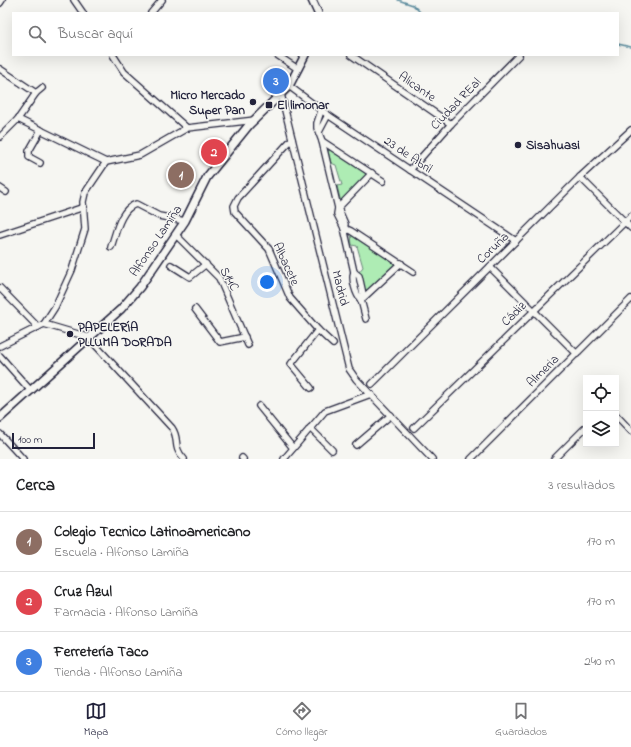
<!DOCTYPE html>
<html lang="es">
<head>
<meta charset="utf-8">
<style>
	:root { --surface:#fff; --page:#f2f2f2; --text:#202124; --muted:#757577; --line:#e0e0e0; --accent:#22223b }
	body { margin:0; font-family:"Indie Flower",sans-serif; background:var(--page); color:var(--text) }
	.controls { position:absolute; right:12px; bottom:12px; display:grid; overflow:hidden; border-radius:0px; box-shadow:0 4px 16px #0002 }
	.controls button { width:36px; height:36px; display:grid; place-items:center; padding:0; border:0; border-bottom:1px solid var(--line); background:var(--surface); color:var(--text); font:20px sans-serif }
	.scale { position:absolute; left:12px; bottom:10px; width:83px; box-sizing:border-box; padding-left:4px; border:2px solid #22223b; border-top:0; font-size:11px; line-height:14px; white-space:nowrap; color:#22223b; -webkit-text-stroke:3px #f6f6f2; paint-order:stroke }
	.you { position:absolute; left:267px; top:282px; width:14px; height:14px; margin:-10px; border:3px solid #fff; border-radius:50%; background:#1a73e8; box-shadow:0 0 0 6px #1a73e833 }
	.badge { display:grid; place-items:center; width:26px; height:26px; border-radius:50%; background:var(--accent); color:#fff; font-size:13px; font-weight:700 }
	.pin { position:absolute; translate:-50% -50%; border:2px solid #fff; box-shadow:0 1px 4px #0006 }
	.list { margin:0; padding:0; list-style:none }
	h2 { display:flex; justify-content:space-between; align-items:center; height:52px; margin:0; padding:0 16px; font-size:17px }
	h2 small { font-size:13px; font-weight:400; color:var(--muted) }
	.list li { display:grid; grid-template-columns:26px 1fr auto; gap:12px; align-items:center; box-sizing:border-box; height:60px; padding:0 16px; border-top:1px solid var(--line) }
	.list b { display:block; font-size:15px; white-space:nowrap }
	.list p { margin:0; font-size:13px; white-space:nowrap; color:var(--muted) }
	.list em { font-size:13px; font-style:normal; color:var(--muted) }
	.icon { flex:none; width:22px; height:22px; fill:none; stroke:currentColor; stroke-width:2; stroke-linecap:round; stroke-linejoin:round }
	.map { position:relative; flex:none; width:631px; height:459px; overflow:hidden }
	.search { position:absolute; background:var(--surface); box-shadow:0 4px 16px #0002; left:12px; right:12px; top:12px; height:44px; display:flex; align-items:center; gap:10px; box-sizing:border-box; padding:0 14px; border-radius:0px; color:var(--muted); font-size:15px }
	.sheet { height:232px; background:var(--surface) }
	nav { display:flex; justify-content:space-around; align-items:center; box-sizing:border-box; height:56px; border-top:1px solid var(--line); background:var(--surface); font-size:11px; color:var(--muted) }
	nav a { display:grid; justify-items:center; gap:2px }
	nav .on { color:var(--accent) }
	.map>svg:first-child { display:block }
	.green { fill:#aeecb4; stroke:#688778 }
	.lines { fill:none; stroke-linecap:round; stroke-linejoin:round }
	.stream { stroke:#5d8d9f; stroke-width:1.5 }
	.minor-casing { stroke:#22223b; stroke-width:8 }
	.tertiary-casing { stroke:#22223b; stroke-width:10 }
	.minor { stroke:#f6f6f2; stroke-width:5.5 }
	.tertiary { stroke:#f6f6f2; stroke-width:7 }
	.poi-dot { fill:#22223b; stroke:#f6f6f2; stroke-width:1.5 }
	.labels { text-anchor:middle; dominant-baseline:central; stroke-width:3; stroke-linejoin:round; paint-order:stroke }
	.street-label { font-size:13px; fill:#22223b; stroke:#f6f6f2 }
	.poi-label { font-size:13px; font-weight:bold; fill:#22223b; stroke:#f6f6f2; text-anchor:start }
</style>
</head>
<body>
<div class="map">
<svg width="631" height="459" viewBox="0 0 631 459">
	<rect width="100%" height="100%" fill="#f6f6f2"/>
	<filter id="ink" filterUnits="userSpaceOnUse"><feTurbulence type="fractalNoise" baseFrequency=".025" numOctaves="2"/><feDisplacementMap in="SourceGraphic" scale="8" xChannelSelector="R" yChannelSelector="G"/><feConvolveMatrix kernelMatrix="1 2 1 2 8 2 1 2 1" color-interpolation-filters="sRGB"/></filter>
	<g filter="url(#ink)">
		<g class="green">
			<polygon points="329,150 332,150 367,174 341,203 337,186 342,185 336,165 331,163 328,151"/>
			<polygon points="351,234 353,234 399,264 367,297 358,273 363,267 357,246 352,245"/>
		</g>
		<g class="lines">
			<g class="stream">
				<polyline points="398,0 413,5 421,13"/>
				<polyline points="618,44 631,47"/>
			</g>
			<defs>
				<g id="minor">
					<polyline points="74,0 83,13"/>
					<polyline points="0,3 2,0"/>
					<polyline points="151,13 162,0"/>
					<polyline points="113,55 124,72 187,128"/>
					<polyline points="277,55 298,69"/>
					<polyline points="351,55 451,124"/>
					<polyline points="0,69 36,93"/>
					<polyline points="289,86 328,115 516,241"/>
					<polyline points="281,94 349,369 356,379 432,459"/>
					<polyline points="321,111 317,123 317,128 322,141 383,181"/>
					<polyline points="18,119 106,162"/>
					<polyline points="319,132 328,115"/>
					<polyline points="0,137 18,119 36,93 42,88"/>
					<polyline points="292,139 238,198 234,206 235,212 269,249 290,298 318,330 333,344"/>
					<polyline points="322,141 338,208 345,224 344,228"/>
					<polyline points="40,163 29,157 29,151 41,130"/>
					<polyline points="410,170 451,124 519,55"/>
					<polyline points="580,177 631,228"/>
					<polyline points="0,188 6,192"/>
					<polyline points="344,228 351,231 413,272"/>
					<polyline points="0,235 84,207"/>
					<polyline points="176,235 219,278 248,345"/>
					<path d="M111 247C116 233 120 209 136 204L159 216 185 221"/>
					<polyline points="171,265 190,277 206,264"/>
					<polyline points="490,267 577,354"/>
					<polyline points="354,272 359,276 363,294 361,300 366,319"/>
					<polyline points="0,288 38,327"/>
					<path d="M361 300C356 295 351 279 354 272L344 228 337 214 338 208 372 173"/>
					<polyline points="361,300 401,263"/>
					<polyline points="195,309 220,342 245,337"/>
					<path d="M44 324 88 337 172 428C180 439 172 447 184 459"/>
					<polyline points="0,346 44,324 55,307 72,270 85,229 83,202 85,193 106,162 140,155 187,128 255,120"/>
					<polyline points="0,356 31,391"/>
					<polyline points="372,384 580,177 631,130"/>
					<polyline points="311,388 291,364 318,330"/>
					<polyline points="259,406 293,448"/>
					<polyline points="616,415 631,431"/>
					<polyline points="310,428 332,450"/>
					<polyline points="414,428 631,216"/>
					<polyline points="0,434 23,459"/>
					<polyline points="356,445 391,415"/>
					<polyline points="242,458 243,459"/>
					<polyline points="284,459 325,411 371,394"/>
					<polyline points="471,459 631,299"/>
					<polyline points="554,459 586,427"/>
				</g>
				<g id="tertiary">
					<polyline points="312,0 318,13"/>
					<polyline points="0,418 121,309 140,287 185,221 207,177 249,125 289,86 305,55"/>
				</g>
			</defs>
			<use href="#minor" class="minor-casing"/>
			<use href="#tertiary" class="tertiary-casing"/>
			<use href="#minor" class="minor"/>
			<use href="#tertiary" class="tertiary"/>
		</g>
	</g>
	<g class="poi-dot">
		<circle cx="253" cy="102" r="4"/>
		<rect x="265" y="101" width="8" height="8" rx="2"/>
		<circle cx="518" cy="145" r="4"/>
		<circle cx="70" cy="334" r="4"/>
	</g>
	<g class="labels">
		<g class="street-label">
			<text transform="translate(417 87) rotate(35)">Alicante</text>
			<text transform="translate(456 104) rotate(-46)">Ciudad REal</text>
			<text transform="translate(408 155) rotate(34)">23 de Abril</text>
			<text transform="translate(156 241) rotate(-56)">Alfonso Lamiña</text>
			<text transform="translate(493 248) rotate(-44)">Coruña</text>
			<text transform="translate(286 264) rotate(65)">Albacete</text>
			<text transform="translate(229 279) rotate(60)">S14C</text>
			<text transform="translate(340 288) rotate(76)">Madrid</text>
			<text transform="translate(514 314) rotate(-44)">Cádiz</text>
			<text transform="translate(543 371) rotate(-45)">Almeria</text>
		</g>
		<g class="poi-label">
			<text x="245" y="95" text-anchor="end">Micro Mercado<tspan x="245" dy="15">Super Pan</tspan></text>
			<text x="277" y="105">El limonar</text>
			<text x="526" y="145">Sisahuasi</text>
			<text x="78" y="327">PAPELERÍA<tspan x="78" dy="15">PLLUMA DORADA</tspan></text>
		</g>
	</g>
</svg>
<div class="controls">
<button><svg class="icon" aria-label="locate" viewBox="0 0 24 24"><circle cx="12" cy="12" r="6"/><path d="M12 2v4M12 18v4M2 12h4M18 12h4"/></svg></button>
<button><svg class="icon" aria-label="layers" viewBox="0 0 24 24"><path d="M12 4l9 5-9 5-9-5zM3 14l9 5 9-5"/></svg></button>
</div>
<div class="scale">100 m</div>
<div class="you"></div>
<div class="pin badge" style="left:181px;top:175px;background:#8d6e63">1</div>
<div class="pin badge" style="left:214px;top:152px;background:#e0444e">2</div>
<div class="pin badge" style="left:276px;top:81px;background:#3f7fe0">3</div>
<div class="search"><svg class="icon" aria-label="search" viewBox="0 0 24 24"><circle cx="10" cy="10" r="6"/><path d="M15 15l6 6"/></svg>Buscar aquí</div>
</div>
<section class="sheet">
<h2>Cerca<small>3 resultados</small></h2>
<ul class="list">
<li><span class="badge" style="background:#8d6e63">1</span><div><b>Colegio Tecnico Latinoamericano</b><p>Escuela · Alfonso Lamiña</p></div><em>170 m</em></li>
<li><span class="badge" style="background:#e0444e">2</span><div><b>Cruz Azul</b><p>Farmacia · Alfonso Lamiña</p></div><em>170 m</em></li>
<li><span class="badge" style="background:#3f7fe0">3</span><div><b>Ferretería Taco</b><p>Tienda · Alfonso Lamiña</p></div><em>240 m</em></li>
</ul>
</section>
<nav>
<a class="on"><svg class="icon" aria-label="map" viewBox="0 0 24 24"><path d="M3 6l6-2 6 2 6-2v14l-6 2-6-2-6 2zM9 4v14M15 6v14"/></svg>Mapa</a>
<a><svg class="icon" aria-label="directions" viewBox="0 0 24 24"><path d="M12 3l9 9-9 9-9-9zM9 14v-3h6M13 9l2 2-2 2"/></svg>Cómo llegar</a>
<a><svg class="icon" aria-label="saved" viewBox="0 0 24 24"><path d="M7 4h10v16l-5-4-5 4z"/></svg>Guardados</a>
</nav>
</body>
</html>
